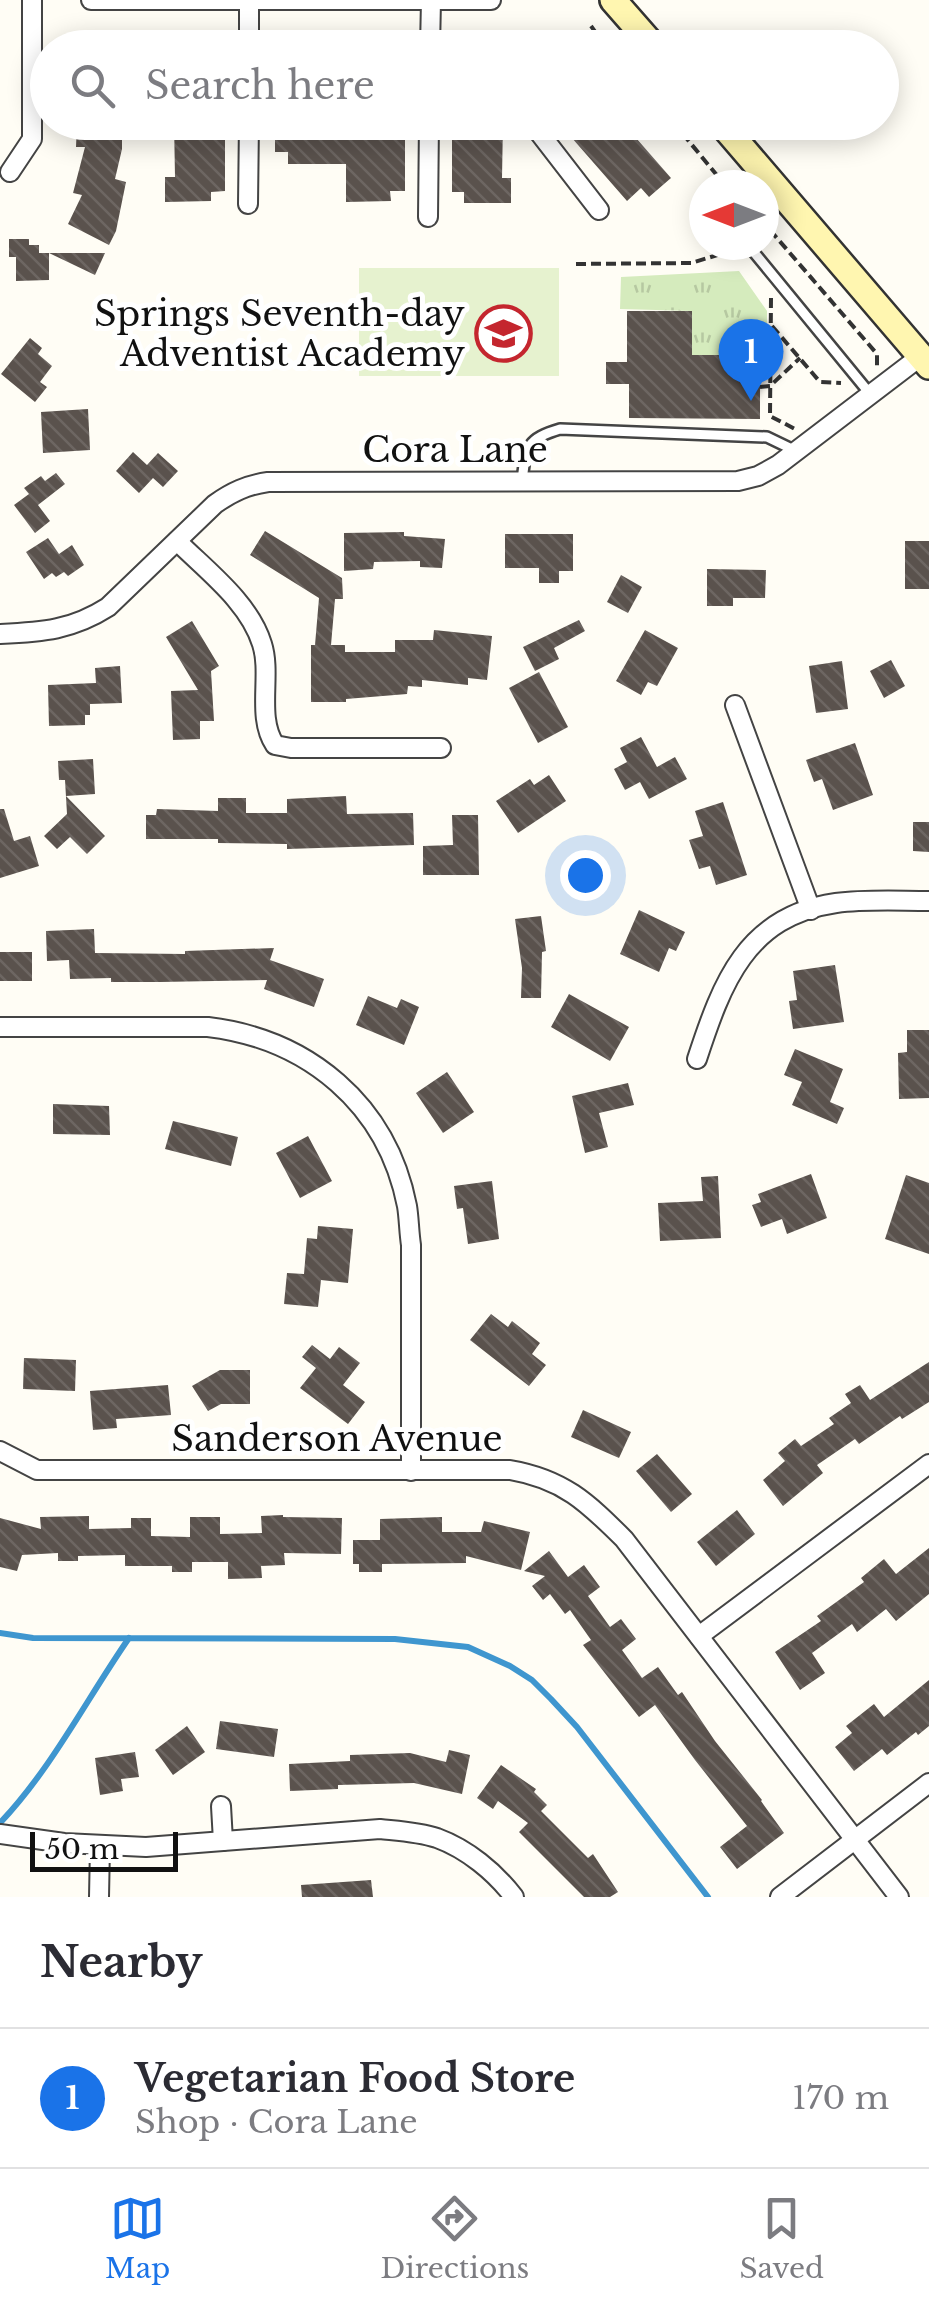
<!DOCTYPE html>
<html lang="en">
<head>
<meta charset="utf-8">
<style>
	:root { --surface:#fff; --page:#f2f2f3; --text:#2b2b33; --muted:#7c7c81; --line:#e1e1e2; --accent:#1a73e8 }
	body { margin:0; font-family:"Libre Baskerville",serif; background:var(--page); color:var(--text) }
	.compass { position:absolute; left:689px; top:170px; width:90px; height:90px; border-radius:50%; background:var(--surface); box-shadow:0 5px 25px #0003; rotate:270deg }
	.scale { position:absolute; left:30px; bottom:25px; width:148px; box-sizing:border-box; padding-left:10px; border:5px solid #111; border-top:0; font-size:28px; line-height:35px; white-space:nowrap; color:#111; -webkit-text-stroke:8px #fff; paint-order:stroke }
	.you { position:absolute; left:585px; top:875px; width:35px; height:35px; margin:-25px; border:8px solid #fff; border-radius:50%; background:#1a73e8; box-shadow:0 0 0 15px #1a73e833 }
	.badge { display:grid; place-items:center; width:65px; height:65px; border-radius:50%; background:var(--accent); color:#fff; font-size:32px; font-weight:700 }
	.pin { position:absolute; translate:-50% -82px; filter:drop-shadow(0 2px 5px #0008) }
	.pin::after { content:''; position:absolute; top:52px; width:35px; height:30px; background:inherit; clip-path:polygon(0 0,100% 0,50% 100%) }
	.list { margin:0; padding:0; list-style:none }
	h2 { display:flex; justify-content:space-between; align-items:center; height:130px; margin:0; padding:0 40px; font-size:42px }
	h2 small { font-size:32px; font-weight:400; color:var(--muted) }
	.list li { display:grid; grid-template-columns:65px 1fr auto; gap:30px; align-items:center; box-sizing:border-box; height:140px; padding:0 40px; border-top:2px solid var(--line) }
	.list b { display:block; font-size:38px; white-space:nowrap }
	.list p { margin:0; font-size:32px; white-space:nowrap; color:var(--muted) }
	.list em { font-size:32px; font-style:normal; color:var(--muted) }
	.icon { flex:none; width:55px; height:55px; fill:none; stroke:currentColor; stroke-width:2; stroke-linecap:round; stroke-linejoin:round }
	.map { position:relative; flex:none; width:929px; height:1897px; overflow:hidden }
	.search { position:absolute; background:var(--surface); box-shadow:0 5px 25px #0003; left:30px; right:30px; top:30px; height:110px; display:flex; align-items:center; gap:25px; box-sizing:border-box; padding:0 35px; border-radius:55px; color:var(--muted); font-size:38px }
	.sheet { height:270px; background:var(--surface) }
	nav { display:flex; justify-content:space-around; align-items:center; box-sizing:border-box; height:140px; border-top:2px solid var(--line); background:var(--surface); font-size:28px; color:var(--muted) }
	nav a { display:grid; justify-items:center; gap:5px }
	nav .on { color:var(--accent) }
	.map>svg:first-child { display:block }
	.grass { fill:url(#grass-tufts) }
	.pitch { fill:#e6f2cf }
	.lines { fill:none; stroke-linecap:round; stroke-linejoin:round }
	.stream { stroke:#3f96cf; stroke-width:6 }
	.building { fill:url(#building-back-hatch) }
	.service-casing { stroke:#444; stroke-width:14 }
	.minor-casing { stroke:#444; stroke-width:22 }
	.secondary-casing { stroke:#333; stroke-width:30 }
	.path { stroke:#333; stroke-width:4; stroke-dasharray:10 5; stroke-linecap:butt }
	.service { stroke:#fff; stroke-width:9 }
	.minor { stroke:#fff; stroke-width:18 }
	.secondary { stroke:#fff6b0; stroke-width:25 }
	.labels { text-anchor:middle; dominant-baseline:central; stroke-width:10; stroke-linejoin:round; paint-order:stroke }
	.poi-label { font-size:35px; fill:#111; stroke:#fff; text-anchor:end }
	.street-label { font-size:35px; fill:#111; stroke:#fff }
</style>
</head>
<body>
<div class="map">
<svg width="929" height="1897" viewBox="0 0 929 1897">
	<defs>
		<pattern id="grass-tufts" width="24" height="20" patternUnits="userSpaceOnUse" patternTransform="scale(2.5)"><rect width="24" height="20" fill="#d5ebbd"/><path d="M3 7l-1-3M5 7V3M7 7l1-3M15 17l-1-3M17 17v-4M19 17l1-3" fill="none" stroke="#b6c8a1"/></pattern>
		<pattern id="building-back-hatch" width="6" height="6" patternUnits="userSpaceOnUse" patternTransform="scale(2.5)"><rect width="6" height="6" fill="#5a524d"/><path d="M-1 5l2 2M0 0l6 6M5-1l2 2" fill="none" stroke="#6d6662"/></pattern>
	</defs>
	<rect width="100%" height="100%" fill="#fffdf5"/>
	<polygon class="grass" points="739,271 767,311 767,355 692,355 692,311 620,309 621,277"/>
	<rect class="pitch" x="359" y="268" width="200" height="108"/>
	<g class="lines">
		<g class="stream">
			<polyline points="0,1633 33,1638 395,1639 468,1647 510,1666 532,1680 551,1699 577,1727 708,1897"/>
			<path d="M0 1823C52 1768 86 1700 129 1638"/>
		</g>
	</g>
	<g class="building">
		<polygon points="95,122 122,122 122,149 115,179 126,182 116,231 109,245 68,224 82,195 73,193 85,147 76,147 77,123"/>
		<polygon points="174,122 225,122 225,191 211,192 211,201 165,202 165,177 175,177"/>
		<polygon points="294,122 324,122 324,140 354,140 354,122 405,122 405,191 390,191 391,201 346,202 346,164 288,164 288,152 275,152 275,127 294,127"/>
		<polygon points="452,122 503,122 502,178 511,178 511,203 464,203 464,192 452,192"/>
		<polygon points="558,122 622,122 671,178 649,197 641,188 627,201"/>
		<polygon points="9,239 29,239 29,245 39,245 39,253 49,253 49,280 16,281 16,257 9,257"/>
		<polygon points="49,253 105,253 95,275"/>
		<polygon points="627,311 692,311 692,355 760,355 760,419 629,418 629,384 606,384 606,362 627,362"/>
		<polygon points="30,338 42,348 38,354 52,366 40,382 47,387 35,402 1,374"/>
		<polygon points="88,409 90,450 43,453 41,412"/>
		<polygon points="133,452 147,465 158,453 178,471 163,487 153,478 139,493 116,471"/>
		<polygon points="56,473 65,484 38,505 50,521 35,533 14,505 29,494 24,488 41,476 45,481"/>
		<polygon points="265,531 342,578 343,599 335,599 331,645 345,645 345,652 395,652 395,640 433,640 434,630 492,636 487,680 468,678 468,685 422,680 422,687 408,686 407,694 346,699 346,702 311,702 311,645 315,645 319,598 250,555"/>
		<polygon points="404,532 404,536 445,539 442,568 420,567 420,561 374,562 373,569 344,571 344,533"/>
		<polygon points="505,534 573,534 573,571 559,571 559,583 539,583 539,568 505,568"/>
		<polygon points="48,538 59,554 72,545 84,565 68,576 64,572 56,577 52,573 44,579 26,552"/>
		<rect x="905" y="541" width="24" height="48"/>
		<polygon points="707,569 766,570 765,598 733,598 733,606 707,606"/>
		<polygon points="621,575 642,587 628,613 607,602"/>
		<polygon points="579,620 585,631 554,648 559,659 535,671 523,647"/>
		<polygon points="192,621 219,666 211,671 214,721 200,721 200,739 173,740 171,691 198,690 166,637"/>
		<polygon points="645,630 678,648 657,686 648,682 641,695 616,681"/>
		<polygon points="891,660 905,686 884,698 870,671"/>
		<polygon points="842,661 848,709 816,713 809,666"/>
		<polygon points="120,666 122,703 90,704 90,715 85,715 85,725 49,726 48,685 96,683 95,668"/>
		<polygon points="539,672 568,727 538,743 509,688"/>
		<polygon points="641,737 657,767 675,757 687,779 649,799 640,782 625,790 614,769 627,762 620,748"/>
		<polygon points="855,743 873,795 833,810 822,779 814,782 806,760"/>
		<polygon points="93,759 95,794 66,796 105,836 87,854 70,837 57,849 44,836 67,814 65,780 59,780 58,761"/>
		<polygon points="549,775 566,801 518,833 496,801 530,779 534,785"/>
		<polygon points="346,796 347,814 413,813 414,845 287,849 287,844 218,843 218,839 146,839 146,815 156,815 157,809 218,811 218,798 246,798 246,813 287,813 287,799"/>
		<polygon points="723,802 747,875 716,885 710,866 699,869 689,840 703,836 695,811"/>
		<polygon points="0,809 4,809 14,841 30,836 39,866 0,878"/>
		<polygon points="452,815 478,815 479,875 423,875 423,846 453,845"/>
		<polygon points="913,822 929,822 929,852 913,851"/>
		<polygon points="639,910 685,932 676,951 669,948 659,972 620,954"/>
		<polygon points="541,916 546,951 542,952 541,998 521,998 522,968 515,919"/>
		<polygon points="94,929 95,953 185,954 185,951 274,948 270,960 324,979 314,1007 264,989 267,980 160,982 111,982 111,978 70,979 69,960 47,961 46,931"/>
		<rect x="0" y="952" width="32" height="29"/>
		<polygon points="835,965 844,1022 793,1029 789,1001 797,1000 793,971"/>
		<polygon points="569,994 629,1027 610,1061 551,1027"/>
		<polygon points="368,996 397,1008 401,999 419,1007 404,1045 356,1025"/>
		<polygon points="907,1030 929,1030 929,1098 899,1099 898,1053 907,1052"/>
		<polygon points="795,1049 843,1069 830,1102 844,1108 837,1124 792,1105 802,1082 784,1075"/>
		<polygon points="447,1072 474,1112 443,1133 416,1093"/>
		<polygon points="628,1083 634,1105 599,1113 608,1147 585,1153 572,1096"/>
		<polygon points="53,1104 109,1106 110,1135 53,1134"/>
		<polygon points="173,1121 238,1137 231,1166 165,1149"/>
		<polygon points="308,1136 332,1181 300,1198 276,1153"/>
		<polygon points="811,1174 827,1218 787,1234 782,1219 761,1227 752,1205 761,1202 758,1194"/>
		<polygon points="906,1175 929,1183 929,1254 885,1239"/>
		<polygon points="718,1176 721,1238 660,1241 658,1203 703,1201 701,1177"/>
		<polygon points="492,1181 499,1239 468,1244 463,1208 457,1209 454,1186"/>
		<polygon points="318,1226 353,1229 348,1283 321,1280 318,1307 284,1304 287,1273 304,1274 307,1238 317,1239"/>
		<polygon points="491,1314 508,1327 512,1321 540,1343 532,1354 546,1365 529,1386 470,1340"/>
		<polygon points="312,1345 330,1359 339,1347 360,1363 343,1385 365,1402 348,1424 300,1388 316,1368 302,1357"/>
		<polygon points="24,1358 76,1360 75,1391 23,1389"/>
		<polygon points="929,1362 929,1402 902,1419 900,1416 859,1444 855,1439 817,1465 823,1473 783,1506 763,1480 785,1461 778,1453 795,1439 801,1446 834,1424 829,1418 851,1403 845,1394 860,1385 870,1400"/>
		<polygon points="220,1370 250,1370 250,1404 221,1404 208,1411 192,1386"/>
		<polygon points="168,1385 171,1415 116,1419 117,1428 93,1430 90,1391"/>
		<polygon points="583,1410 631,1432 619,1458 571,1437"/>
		<polygon points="657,1454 692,1494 671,1512 636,1471"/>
		<polygon points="737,1510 755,1534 716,1566 697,1542"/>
		<polygon points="283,1515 283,1517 342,1518 341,1554 284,1553 285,1565 261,1566 262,1578 228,1579 228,1562 192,1562 192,1572 172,1572 172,1566 125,1566 125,1555 78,1556 78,1561 58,1561 58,1553 22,1555 17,1571 0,1567 0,1518 41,1529 40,1517 89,1516 89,1529 131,1528 131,1518 151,1518 151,1536 190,1537 190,1517 220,1517 220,1534 262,1533 261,1516"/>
		<polygon points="442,1517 442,1532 481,1532 484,1521 530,1532 521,1570 466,1556 466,1563 382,1564 382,1572 359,1572 359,1564 353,1564 353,1540 380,1540 380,1519"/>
		<polygon points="929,1548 929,1594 896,1621 886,1609 857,1632 852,1624 812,1653 825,1673 800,1690 775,1652 821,1621 817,1616 864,1582 861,1578 884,1559 896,1574"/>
		<polygon points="549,1551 568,1577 584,1565 600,1587 588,1596 610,1627 621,1619 636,1639 622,1650 642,1678 658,1667 678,1695 682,1692 715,1741 762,1800 761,1801 784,1833 737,1869 720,1847 747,1826 695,1760 655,1705 639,1717 583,1645 591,1640 570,1610 565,1614 550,1594 543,1600 532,1586 545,1576 524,1571"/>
		<polygon points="929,1680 929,1726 918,1735 916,1732 887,1755 882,1749 854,1771 835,1747 852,1733 846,1726 874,1704 884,1717"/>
		<polygon points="220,1721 278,1729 274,1757 216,1749"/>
		<polygon points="187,1726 205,1752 173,1775 155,1750"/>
		<polygon points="449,1750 470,1755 462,1794 414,1783 338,1785 338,1789 290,1791 289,1764 350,1761 350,1755 410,1753 446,1762"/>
		<polygon points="135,1752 139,1777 121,1779 123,1791 100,1795 95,1758"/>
		<polygon points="501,1765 536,1789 534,1792 547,1805 541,1811 588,1858 593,1854 618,1892 610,1897 584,1897 519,1832 528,1823 498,1801 493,1809 477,1798"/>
		<polygon points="371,1880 373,1897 302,1897 301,1885"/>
	</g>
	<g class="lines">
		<defs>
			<g id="service">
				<polyline points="764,219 779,196"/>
				<polyline points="748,245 871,395"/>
				<path d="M522 481C526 447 526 439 560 429L767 437 796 451"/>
			</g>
			<g id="minor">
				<polyline points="91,0 491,0"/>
				<polyline points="249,48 249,1"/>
				<polyline points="430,48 431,0"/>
				<polyline points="531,122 599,210"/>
				<polyline points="10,172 32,139 32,0"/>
				<polyline points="248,204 249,122"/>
				<polyline points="428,217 429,122"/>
				<path d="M177 541C207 571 249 602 262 644 272 675 256 717 275 745L291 748H441"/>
				<path d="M0 634C43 632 72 630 108 607L215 504C232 492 247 485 268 482L738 481 758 476 778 465 921 356"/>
				<polyline points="735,705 811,910"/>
				<path d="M0 1027H208C308 1039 387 1104 407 1206 409 1218 409 1232 411 1245V1471"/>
				<path d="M697 1059C722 983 746 916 836 903 867 899 898 901 929 901"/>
				<path d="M0 1451 37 1470H510C563 1479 587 1502 624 1539L899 1897"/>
				<polyline points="699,1636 929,1464"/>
				<polyline points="221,1806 223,1841"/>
				<path d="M0 1834 64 1843 146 1847 380 1829C399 1831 419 1832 437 1838 467 1849 495 1872 514 1897"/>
				<polyline points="99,1897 100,1846"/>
				<polyline points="780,1897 929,1783"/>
			</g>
			<g id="secondary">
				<polyline points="613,0 655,48"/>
				<polyline points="720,122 929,366"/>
			</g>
		</defs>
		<use href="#service" class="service-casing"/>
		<use href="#minor" class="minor-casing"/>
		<use href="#secondary" class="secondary-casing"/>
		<g class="path">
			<polyline points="591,26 607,48"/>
			<polyline points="673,122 725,185"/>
			<polyline points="770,230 877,354 877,366"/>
			<polyline points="576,264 691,263 734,250"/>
			<polyline points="771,298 770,416 797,430"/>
			<polyline points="772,326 820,382 841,383"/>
			<polyline points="760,387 770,386 800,358"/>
		</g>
		<use href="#service" class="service"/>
		<use href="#minor" class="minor"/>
		<use href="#secondary" class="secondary"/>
	</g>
	<defs>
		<symbol id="school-ring" viewBox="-11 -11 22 22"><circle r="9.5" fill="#fff" stroke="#c4262e" stroke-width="1.5"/><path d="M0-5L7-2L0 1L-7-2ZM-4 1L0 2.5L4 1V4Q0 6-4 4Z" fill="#c4262e"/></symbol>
	</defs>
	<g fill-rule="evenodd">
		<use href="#school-ring" x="472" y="302" width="63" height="63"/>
	</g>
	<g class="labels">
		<g class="poi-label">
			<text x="465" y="313">Springs Seventh-day<tspan x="465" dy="40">Adventist Academy</tspan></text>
		</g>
		<g class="street-label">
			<text x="455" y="449">Cora Lane</text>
			<text x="337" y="1438">Sanderson Avenue</text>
		</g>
	</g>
</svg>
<svg class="compass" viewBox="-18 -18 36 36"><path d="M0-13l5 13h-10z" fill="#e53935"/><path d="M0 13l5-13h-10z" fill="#7c7c81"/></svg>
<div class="scale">50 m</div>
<div class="you"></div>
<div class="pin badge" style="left:751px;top:401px">1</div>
<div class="search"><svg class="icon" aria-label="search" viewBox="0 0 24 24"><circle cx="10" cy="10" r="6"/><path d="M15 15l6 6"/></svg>Search here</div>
</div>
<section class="sheet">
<h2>Nearby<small></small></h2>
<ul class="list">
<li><span class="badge">1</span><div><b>Vegetarian Food Store</b><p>Shop · Cora Lane</p></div><em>170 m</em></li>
</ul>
</section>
<nav>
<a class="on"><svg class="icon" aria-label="map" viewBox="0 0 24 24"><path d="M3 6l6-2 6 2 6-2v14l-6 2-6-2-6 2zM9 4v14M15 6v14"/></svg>Map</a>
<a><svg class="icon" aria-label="directions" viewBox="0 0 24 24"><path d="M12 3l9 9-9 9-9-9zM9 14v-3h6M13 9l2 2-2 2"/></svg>Directions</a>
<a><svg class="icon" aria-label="saved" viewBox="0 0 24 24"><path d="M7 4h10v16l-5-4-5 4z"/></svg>Saved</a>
</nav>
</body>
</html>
